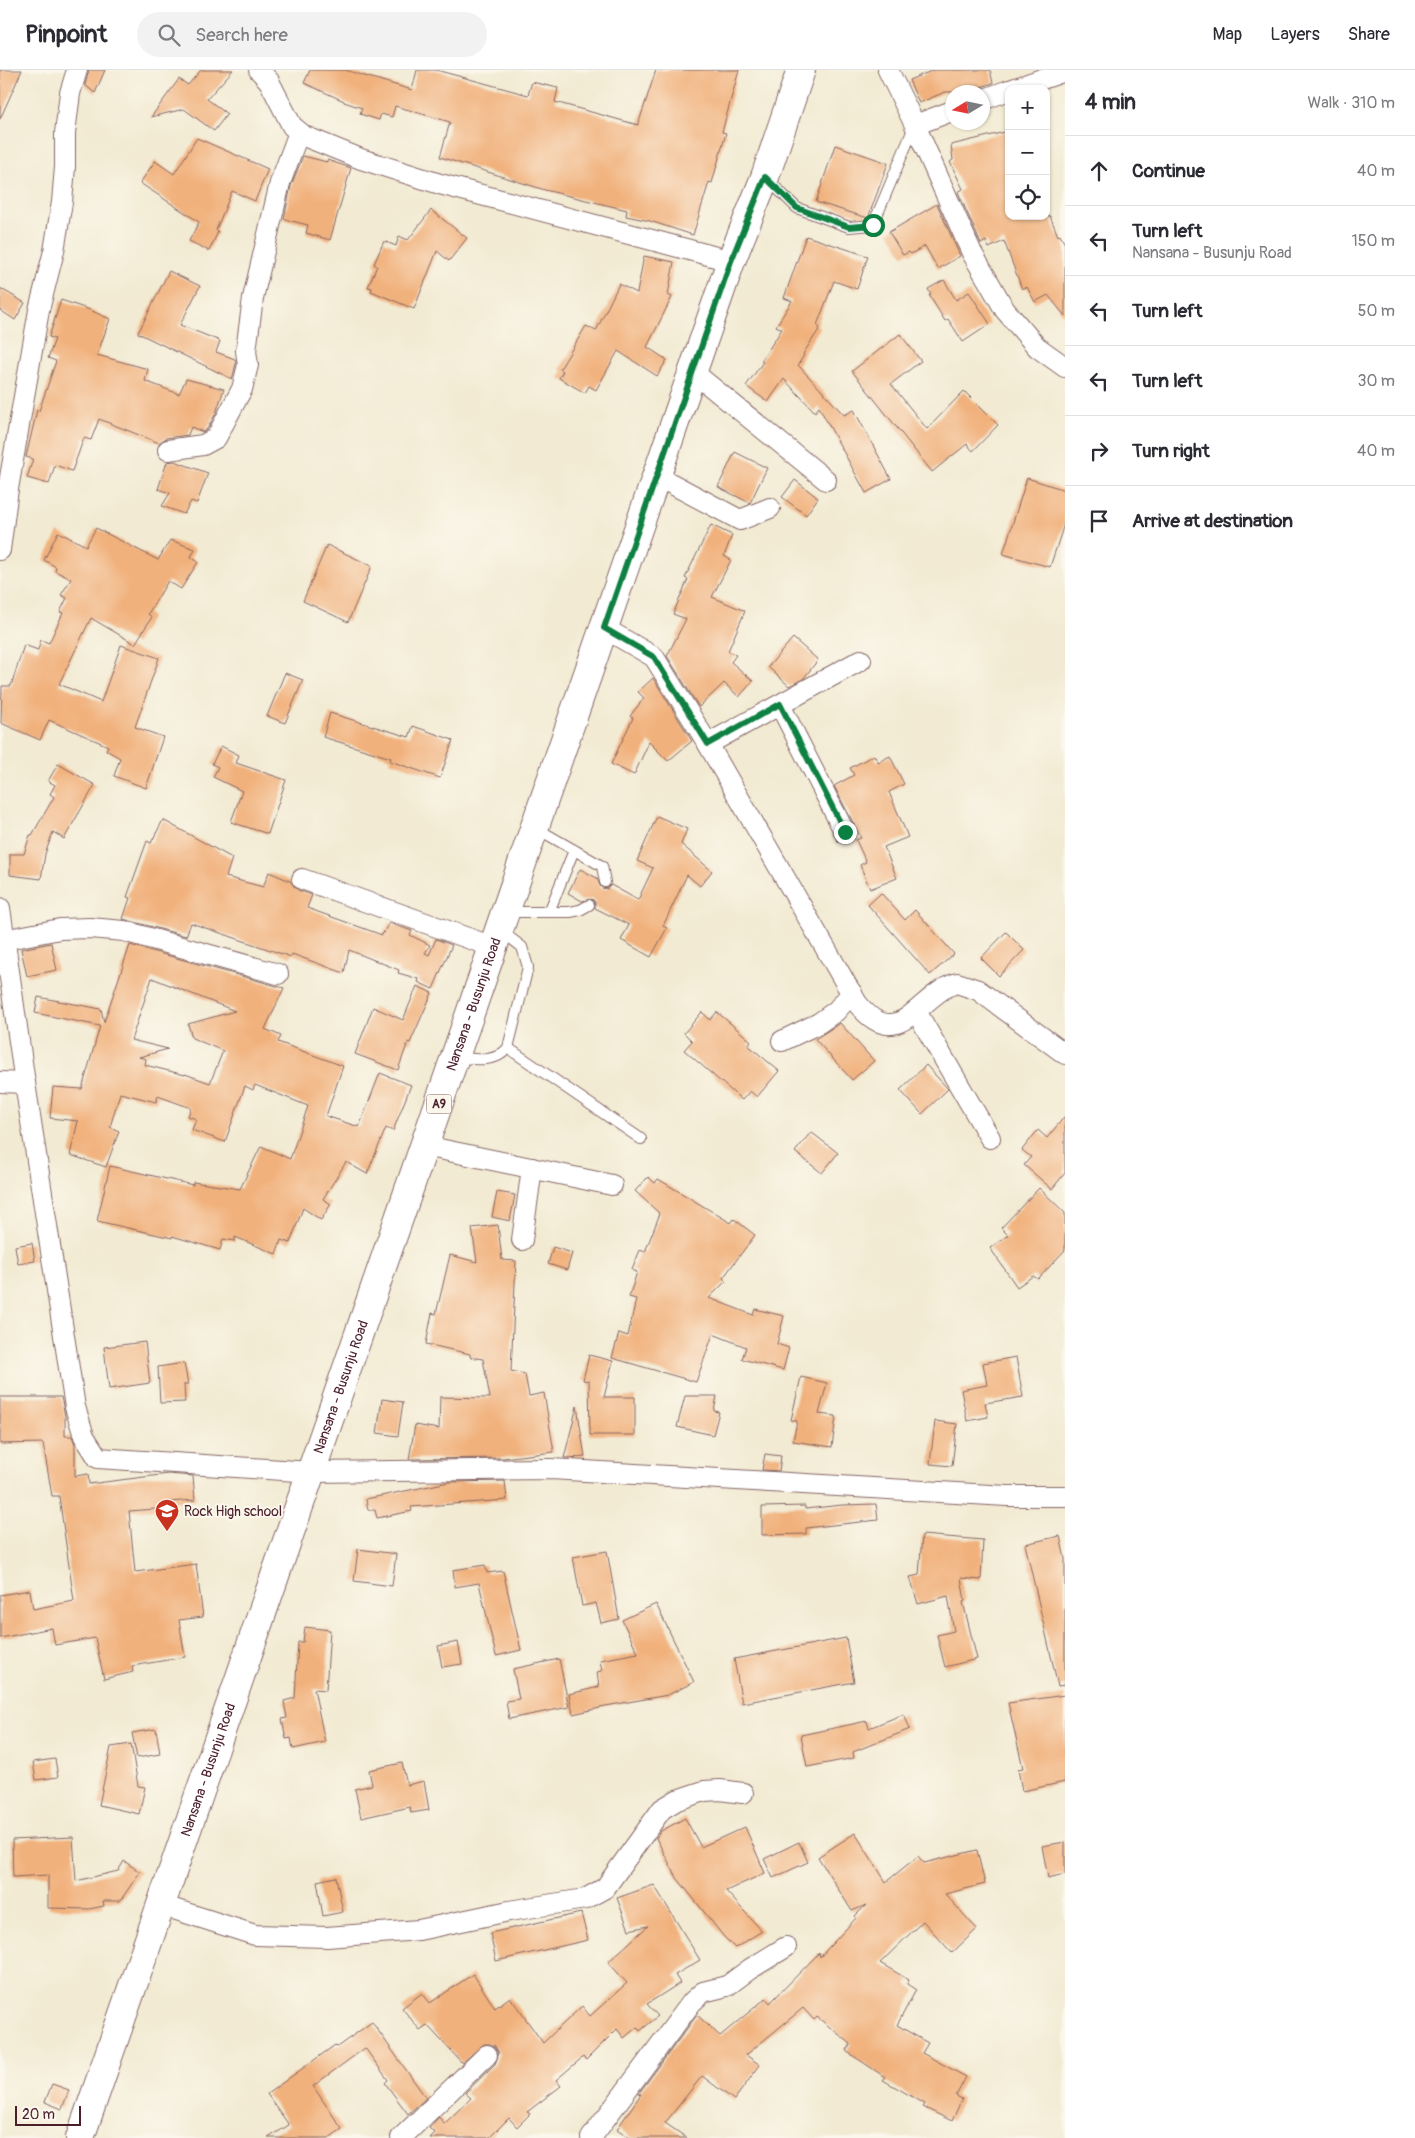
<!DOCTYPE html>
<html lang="en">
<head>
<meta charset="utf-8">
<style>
	:root { --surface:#fff; --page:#f2f2f3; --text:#2b2b33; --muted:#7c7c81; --line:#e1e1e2 }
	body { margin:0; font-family:Pangolin,sans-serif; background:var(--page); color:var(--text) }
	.controls { position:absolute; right:15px; top:15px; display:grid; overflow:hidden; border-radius:10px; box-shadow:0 1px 4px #0004 }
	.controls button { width:45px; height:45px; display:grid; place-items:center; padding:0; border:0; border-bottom:1px solid var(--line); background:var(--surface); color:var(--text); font:25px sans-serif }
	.compass { position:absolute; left:945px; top:15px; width:45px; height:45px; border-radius:50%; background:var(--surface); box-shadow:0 1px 4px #0004; rotate:260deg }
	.scale { position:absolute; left:15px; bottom:12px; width:66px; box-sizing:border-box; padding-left:5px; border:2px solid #4a1f2b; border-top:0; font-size:14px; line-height:18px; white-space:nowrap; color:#4a1f2b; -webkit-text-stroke:4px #fbf7ec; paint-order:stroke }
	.stop { position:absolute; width:15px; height:15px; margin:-11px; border:4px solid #0b8043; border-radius:50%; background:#fff }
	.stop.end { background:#0b8043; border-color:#fff; box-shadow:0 1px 5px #0008 }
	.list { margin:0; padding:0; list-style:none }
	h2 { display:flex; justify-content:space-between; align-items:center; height:65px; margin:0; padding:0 20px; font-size:21px }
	h2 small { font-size:16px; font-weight:400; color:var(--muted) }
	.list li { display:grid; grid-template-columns:32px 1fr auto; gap:15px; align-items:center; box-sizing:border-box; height:70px; padding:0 20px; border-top:1px solid var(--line) }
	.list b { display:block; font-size:19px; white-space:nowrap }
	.list p { margin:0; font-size:16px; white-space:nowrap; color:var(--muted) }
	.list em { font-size:16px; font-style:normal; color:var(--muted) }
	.icon { flex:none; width:28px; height:28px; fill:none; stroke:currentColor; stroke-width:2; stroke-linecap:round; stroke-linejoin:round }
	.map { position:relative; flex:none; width:1065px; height:2068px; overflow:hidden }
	header { display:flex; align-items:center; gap:30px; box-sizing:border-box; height:70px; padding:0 25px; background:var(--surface); border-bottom:1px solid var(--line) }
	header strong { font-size:24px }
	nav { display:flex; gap:28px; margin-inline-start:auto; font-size:18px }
	.search { width:350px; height:45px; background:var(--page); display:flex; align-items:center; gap:12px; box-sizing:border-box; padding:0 18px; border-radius:28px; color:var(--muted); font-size:19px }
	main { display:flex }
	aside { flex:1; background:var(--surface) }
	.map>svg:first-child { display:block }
	.building { fill:#f1b17c; fill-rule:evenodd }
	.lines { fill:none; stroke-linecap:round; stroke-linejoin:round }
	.service-casing { stroke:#856665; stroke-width:12 }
	.minor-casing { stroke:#856665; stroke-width:22 }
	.primary-casing { stroke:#856665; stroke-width:30 }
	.service { stroke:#fff; stroke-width:10 }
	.minor { stroke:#fff; stroke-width:20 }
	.primary { stroke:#fff; stroke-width:28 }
	.route { stroke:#0b8043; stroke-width:6 }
	.labels { text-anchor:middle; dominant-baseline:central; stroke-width:4; stroke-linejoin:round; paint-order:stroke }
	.shield { fill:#fbf7ec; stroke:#7f6065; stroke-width:1 }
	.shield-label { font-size:12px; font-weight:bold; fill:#4a1f2b }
	.street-label { font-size:14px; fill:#4a1f2b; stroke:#fbf7ec }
	.poi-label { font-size:14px; fill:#4a1f2b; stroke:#fbf7ec; text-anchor:start }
</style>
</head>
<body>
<header>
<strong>Pinpoint</strong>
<div class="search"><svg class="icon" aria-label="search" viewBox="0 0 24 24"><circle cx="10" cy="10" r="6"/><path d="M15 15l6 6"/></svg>Search here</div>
<nav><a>Map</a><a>Layers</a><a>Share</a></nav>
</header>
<main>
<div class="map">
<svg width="1065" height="2068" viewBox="0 0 1065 2068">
	<rect width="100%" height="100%" fill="#fbf7ec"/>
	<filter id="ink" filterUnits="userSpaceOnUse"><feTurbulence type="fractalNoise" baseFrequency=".02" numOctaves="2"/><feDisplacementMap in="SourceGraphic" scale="10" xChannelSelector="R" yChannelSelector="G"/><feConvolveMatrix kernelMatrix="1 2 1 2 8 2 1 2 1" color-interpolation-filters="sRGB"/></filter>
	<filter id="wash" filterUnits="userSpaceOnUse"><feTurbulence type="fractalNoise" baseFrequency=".0096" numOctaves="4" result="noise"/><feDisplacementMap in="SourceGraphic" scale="20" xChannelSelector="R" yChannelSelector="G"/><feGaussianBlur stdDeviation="1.12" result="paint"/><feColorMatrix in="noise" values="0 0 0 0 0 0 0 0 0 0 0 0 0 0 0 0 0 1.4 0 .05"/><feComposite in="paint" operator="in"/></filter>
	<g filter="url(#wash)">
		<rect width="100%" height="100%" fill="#f2ead2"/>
		<g id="blocks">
			<g class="building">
				<polygon points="0,0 22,0 0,49"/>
				<polygon points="89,0 105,0 95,23 85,15"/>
				<polygon points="201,0 233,0 207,29 227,44 214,61 184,39 151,47 179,9 188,15"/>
				<polygon points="310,0 345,0 412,20 417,0 436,0 528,25 532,12 558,18 555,32 638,55 656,0 739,0 722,62 726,63 712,113 709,112 693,165 650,151 626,146 627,140 545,120 440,87 450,52 395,36 392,47 381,44 379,50 360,44 362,38 344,32 344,31 304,13"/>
				<polygon points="934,0 990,0 993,13 966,22 945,22 919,33 909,10"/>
				<polygon points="1009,61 1009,146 1050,146 1058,166 1060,165 1065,174 1065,246 1048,225 1035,232 1027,217 1022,219 1004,171 989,178 986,171 981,174 958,122 963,119 950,92 953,90 951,75"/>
				<polygon points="197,68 268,99 255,131 232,121 216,160 218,162 209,181 189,171 199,152 140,113 155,91 174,104"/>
				<polygon points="835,75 888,93 868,148 816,132"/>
				<polygon points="303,86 327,92 327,90 351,98 330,170 306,163 308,155 284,149 291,116"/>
				<polygon points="937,134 960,186 938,199 925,176 911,184 909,182 903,185 889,162"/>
				<polygon points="431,140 467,168 449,191 437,181 414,239 371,221 372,218 368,217 377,196 374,194 384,171 396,176 399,166 408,170"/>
				<polygon points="806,166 868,186 857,219 834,211 817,255 820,258 803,284 804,285 798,295 844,345 854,340 891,409 866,423 819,337 815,342 784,309 768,332 746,316 763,292 761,291 782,259 776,256 792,231 784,228"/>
				<polygon points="644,186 674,192 668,225 672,227 647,277 667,290 657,306 618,281 596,320 589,316 585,323 559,308 563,301 560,299 586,256 596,261 619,214 637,223"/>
				<polygon points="169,201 200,216 180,255 220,271 216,282 235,289 236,294 232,309 138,263"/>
				<polygon points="944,210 956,230 969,222 990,254 963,272 948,249 945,251 929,225 931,225 928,219"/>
				<polygon points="0,218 25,233 15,250 0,240"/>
				<polygon points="61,230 90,240 110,249 97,285 148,299 145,311 179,324 186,309 224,319 216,343 207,359 203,362 191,357 188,365 166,368 159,373 99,349 91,370 84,368 72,401 55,395 49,414 27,408 33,389 26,387 37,340 39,341 56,291 48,288 55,269 49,267"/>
				<polygon points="900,264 921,291 891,314 927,359 964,321 998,355 973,381 967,374 932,402 852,301"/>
				<polygon points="735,382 767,398 750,433 718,417"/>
				<polygon points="174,391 208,403 197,433 191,431 184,444 162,436 170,423 158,419 167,392"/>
				<polygon points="1027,408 1065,420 1065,451 1050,497 1003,484"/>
				<polygon points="795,410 818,428 806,445 782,427"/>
				<polygon points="711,455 732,465 724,486 731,490 712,527 745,541 728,581 736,585 731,592 753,611 739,627 724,613 699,637 667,586 686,549 673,544 688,509 685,508"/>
				<polygon points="96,458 158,490 170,470 195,479 191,487 198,492 181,519 168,511 148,544 152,547 135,574 91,548 59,614 101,632 121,575 159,588 135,657 163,667 146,718 114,706 120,688 106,680 108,676 49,650 40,670 1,653 2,616 11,616 24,575 38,580 41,570 49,573 63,543 60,542 67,528 61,525 71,509 55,501 56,497 44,490 58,462 86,476"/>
				<polygon points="327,475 372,496 348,552 303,531"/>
				<polygon points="793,568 818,590 803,609 789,616 768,597"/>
				<polygon points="285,603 303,610 285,653 267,646"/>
				<polygon points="653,608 692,671 668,691 649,672 634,705 611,694 633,648 630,646 644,628 638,622"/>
				<polygon points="330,643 409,667 413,656 453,670 440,708 390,691 391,688 323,667"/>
				<polygon points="221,676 239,685 236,693 286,710 268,764 231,752 242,721 213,707 218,697 212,694"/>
				<polygon points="874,685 878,692 890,686 904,714 889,722 908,767 884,777 897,808 870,819 860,795 866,792 856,770 861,768 834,716 854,705 850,698"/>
				<polygon points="58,694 95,715 64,769 53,762 45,784 41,809 10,805 10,784 24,784 30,765 32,765 54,727 50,724 55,715 48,711"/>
				<polygon points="657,746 687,759 681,774 712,801 700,816 687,805 663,856 667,858 651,887 621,870 629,855 595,838 595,832 592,829 582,831 568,823 580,799 597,808 600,816 602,818 607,819 611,815 638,830 653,798 637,791"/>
				<polygon points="163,750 232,788 226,807 263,817 269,802 290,811 298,820 312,825 307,838 382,865 389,853 412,861 410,865 430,875 425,883 429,885 436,869 452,875 433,919 418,912 419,909 398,903 399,900 349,880 344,903 292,884 291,887 191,853 186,866 123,849 130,828 127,827 147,771 151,773"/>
				<polygon points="881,823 905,850 915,840 954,884 930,905 868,835"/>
				<polygon points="1006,862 1024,880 999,906 981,888"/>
				<polygon points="51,873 57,900 27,906 21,879"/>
				<path d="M130 875 284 918 265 959 281 966 278 972 343 996 326 1046 359 1057 380 1003 411 1015 393 1061 386 1058 367 1104 346 1092 323 1129 331 1134 321 1150 303 1138 290 1173 281 1170 276 1184 235 1167V1171L223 1169 220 1180 172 1166V1168L97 1151 110 1096 193 1115V1112L240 1119 261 1076 290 1089 308 1036 255 1015 253 1020 245 1016 225 1072 192 1060 196 1049 188 1046 191 1038 158 1026 156 1032 120 1023 110 1057 119 1061 106 1097 70 1085 78 1051 50 1048 53 1017 82 1019 100 956 35 943 38 927 101 939 104 952ZM152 908 235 941 188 954 192 968 223 981 210 1013 185 1004V1005L145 995 146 989 139 987 168 979 131 970Z"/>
				<polygon points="417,916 432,923 410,973 408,972 398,1000 355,984 373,937 403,950"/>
				<polygon points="702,942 710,950 717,942 751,971 748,975 779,1001 757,1027 750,1021 742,1030 684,980 692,971 684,963"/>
				<polygon points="840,953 874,991 852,1010 815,969"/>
				<polygon points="926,995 948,1019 922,1044 900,1020"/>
				<polygon points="1065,1046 1065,1103 1052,1119 1024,1095 1031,1087 1022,1080 1038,1060 1047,1068"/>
				<polygon points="811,1062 838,1083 822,1103 795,1082"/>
				<polygon points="648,1107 655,1113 658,1109 731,1153 734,1149 755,1165 723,1208 726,1211 709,1228 753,1245 755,1239 784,1246 777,1274 789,1278 783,1300 742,1289 746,1277 713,1264 696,1312 612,1288 619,1263 628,1266 636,1229 629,1227 637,1202 632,1200 640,1180 645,1182 659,1146 658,1145 659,1143 635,1121"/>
				<polygon points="1039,1118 1065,1143 1065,1180 1038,1209 1033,1206 1017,1217 990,1178 1008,1165 1001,1158"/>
				<polygon points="497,1122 515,1125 510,1151 492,1147"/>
				<polygon points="498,1155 502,1190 516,1191 511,1301 525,1304 529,1326 544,1323 554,1382 503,1388 409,1389 415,1355 439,1359 440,1327 490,1328 483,1289 470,1287 470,1284 426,1274 432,1243 436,1244 450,1185 477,1192 472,1158"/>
				<polygon points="32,1173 35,1191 18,1194 15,1176"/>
				<polygon points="553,1177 572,1183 567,1200 548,1194"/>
				<polygon points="145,1272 150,1313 109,1319 104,1277"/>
				<polygon points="589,1285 613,1291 604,1327 635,1327 635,1365 590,1365 589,1311 583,1310"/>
				<polygon points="1016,1287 1023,1327 985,1333 988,1347 967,1351 961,1320 987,1315 983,1293"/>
				<polygon points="184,1293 188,1314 184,1314 185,1332 160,1333 158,1297"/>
				<polygon points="801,1307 827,1313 819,1344 836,1346 832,1377 793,1371 797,1351 791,1350"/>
				<polygon points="685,1326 717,1326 714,1341 719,1342 713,1365 677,1357"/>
				<polygon points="0,1327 61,1327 65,1346 65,1366 72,1366 75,1374 75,1406 88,1404 89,1414 168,1404 193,1406 195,1430 169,1432 169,1438 129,1441 135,1502 196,1494 203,1547 179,1550 185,1587 132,1596 133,1602 104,1609 95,1568 55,1575 52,1558 0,1568 0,1525 30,1520 33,1539 74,1531 59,1426 52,1426 43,1373 0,1374"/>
				<polygon points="382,1329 403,1332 398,1366 377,1363"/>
				<polygon points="577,1336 585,1387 564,1388"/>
				<polygon points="935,1351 957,1354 952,1396 930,1394"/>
				<polygon points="765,1384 781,1386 779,1401 762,1400"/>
				<polygon points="505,1411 507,1430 411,1437 412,1441 377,1448 375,1440 368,1440 366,1429 449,1412"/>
				<polygon points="876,1434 878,1450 806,1458 806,1464 762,1465 762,1437 805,1436 805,1439 842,1435"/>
				<polygon points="922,1465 983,1470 981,1510 961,1508 965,1531 963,1532 977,1589 945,1597 937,1565 954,1561 948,1526 918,1534 910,1507 919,1505"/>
				<polygon points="1060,1466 1065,1489 1065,1615 1058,1616 1025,1474"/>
				<polygon points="358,1479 396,1484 392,1516 354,1511"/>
				<polygon points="607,1481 619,1549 601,1553 596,1533 582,1536 573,1487"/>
				<polygon points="485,1495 487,1503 503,1501 521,1580 496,1586 479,1513 455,1517 453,1500"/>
				<polygon points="656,1534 694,1612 668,1625 600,1637 600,1638 573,1644 569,1624 599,1617 597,1602 602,1601 600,1590 638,1583 622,1550"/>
				<polygon points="305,1557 330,1560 326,1620 314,1619 325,1672 293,1679 291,1668 286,1669 282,1649 287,1648 284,1631 295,1628 298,1572 303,1572"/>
				<polygon points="846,1568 854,1612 742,1633 734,1589"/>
				<polygon points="458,1572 462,1594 442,1597 438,1576"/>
				<polygon points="559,1589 569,1637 509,1649 506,1631 519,1629 513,1599"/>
				<polygon points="1065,1625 1065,1712 1022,1721 1018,1699 1023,1698 1008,1633"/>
				<polygon points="904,1644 910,1659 853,1682 854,1688 807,1697 801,1665 867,1651 869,1658"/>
				<polygon points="156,1659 160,1684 137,1688 132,1663"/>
				<polygon points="131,1674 138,1716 145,1717 139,1744 99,1735 111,1677"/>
				<polygon points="55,1689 58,1707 36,1710 33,1692"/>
				<polygon points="402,1693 407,1715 424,1711 429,1740 411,1743 410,1737 361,1748 355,1719 372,1715 369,1700"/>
				<polygon points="685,1748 701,1777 745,1757 765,1803 726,1821 762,1861 735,1878 724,1867 677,1808 656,1768 661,1761"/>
				<polygon points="855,1763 886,1812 918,1786 924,1793 977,1780 985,1814 945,1824 977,1859 952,1883 923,1851 880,1893 909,1910 907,1914 916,1920 897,1955 928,1973 922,1983 966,2007 956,2026 962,2029 952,2051 923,2037 925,2034 883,2010 885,2007 846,1981 851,1974 817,1947 814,1950 803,1938 746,1985 760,1995 734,2030 702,2006 665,2053 687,2068 630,2068 617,2059 641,2024 639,2023 697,1945 720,1966 766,1928 770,1933 819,1883 820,1887 856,1848 855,1846 866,1835 852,1841 818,1787"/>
				<polygon points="73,1767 76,1811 118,1801 124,1791 140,1802 120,1831 103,1831 104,1836 89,1839 48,1838 48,1805 13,1807 12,1770"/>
				<polygon points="799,1772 808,1792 773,1808 764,1789"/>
				<polygon points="1065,1772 1065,1804 1048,1808 1042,1776"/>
				<polygon points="336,1807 343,1842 323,1846 317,1811"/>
				<polygon points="654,1815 700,1890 675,1905 680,1913 647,1934 658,1946 640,1961 637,1957 624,1968 617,1959 586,1990 583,1987 556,2010 561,2016 527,2042 530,2044 517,2057 509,2048 489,2068 430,2068 435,2063 429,2058 439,2047 444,2054 471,2028 465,2023 495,1994 499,1983 495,1976 490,1974 484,1974 462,1993 427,1955 420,1960 402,1938 422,1923 430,1933 473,1904 495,1938 510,1927 543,1973 582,1936 590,1946 627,1913 608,1892 648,1856 629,1860 617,1828"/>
				<polygon points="581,1843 588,1870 496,1891 490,1863"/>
				<polygon points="372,1952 426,2028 408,2044 385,2013 388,2010 365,1978 313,2016 342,2059 329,2068 268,2068 289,2055 267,2024 335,1975 337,1977"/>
				<polygon points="52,2014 69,2020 62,2039 45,2032"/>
			</g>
		</g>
	</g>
	<g filter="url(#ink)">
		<use href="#blocks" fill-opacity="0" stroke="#856665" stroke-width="1"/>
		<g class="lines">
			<defs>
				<g id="service">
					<polyline points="766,108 797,138 849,157 873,155 914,57"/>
					<polyline points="536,758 602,796 605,812"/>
					<polyline points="506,842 570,842 580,840 589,835"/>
					<polyline points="549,842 574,780"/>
					<polyline points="508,978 641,1069"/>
					<path d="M456 987C476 989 494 994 508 978L528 897 522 877 500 860"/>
				</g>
				<g id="minor">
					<polyline points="259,0 269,11 292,56 304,66 361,89 440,114 731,191"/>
					<polyline points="888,0 915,55 972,183 1005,240 1037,277 1065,297"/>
					<polyline points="1013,19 1065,1"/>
					<polyline points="982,30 1009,20"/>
					<polyline points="915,55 952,41"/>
					<polyline points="693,302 826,410"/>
					<polyline points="168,380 203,375 216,368 242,319 248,295 246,281 253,228 280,113 299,62"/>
					<polyline points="657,406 740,450 770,438"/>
					<polyline points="0,480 8,419 39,240 54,181 62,132 65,97 65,63 70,23 77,0"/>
					<path d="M604 558 654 587 708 674 857 933C899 986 918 924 957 913L978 920 1065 984"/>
					<polyline points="780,635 845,763"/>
					<polyline points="708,674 861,590"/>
					<polyline points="302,809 493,877"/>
					<polyline points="0,838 25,1013 75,1337 84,1366 98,1388 312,1402 551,1399 1007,1426 1065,1426"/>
					<polyline points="3,870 60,859 90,858 124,861 278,904"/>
					<polyline points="916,941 990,1068"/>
					<polyline points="782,971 819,953 836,941 852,923"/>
					<polyline points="0,1012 25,1013"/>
					<polyline points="425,1076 612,1115"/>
					<polyline points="522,1170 532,1098"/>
					<polyline points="161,1835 255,1865 327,1867 419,1860 509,1841 585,1829 605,1818 662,1739 677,1730 704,1721 720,1720 743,1723"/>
					<polyline points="401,2068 487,1985"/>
					<polyline points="591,2068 692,1932 703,1922 727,1916 750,1899 786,1877"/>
				</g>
				<g id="primary">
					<path id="s1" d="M80 2068 731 191 765 107 801 0"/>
				</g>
			</defs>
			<use href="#service" class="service-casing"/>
			<use href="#minor" class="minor-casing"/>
			<use href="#primary" class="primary-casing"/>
			<use href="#service" class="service"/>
			<use href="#minor" class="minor"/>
			<use href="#primary" class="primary"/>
		</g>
	</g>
	<g class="lines" filter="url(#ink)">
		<polyline class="route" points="845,762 780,634 708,674 654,587 604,558 731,191 765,107 797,138 849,157 873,155"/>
	</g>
	<defs>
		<symbol id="school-pin" viewBox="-11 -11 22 30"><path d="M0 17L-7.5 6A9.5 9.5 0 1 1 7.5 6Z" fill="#c8321e" stroke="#fbf7ec"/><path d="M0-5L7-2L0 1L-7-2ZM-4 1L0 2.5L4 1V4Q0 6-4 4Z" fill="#fff"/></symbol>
	</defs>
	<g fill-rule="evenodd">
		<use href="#school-pin" x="153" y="1427" width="28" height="38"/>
	</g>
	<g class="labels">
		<rect class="shield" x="426.5" y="1024.5" width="25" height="19" rx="4"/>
		<g class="shield-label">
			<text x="439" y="1034">A9</text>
		</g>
		<g class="street-label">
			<text stroke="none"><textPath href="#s1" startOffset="1200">Nansana - Busunju Road</textPath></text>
			<text stroke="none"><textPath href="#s1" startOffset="795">Nansana - Busunju Road</textPath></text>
			<text stroke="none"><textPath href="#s1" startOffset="390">Nansana - Busunju Road</textPath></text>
		</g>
		<g class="poi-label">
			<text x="184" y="1441">Rock High school</text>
		</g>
	</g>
</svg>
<div class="controls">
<button>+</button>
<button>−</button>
<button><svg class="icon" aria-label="locate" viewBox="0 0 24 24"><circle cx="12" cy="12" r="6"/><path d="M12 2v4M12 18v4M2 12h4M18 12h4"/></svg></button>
</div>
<svg class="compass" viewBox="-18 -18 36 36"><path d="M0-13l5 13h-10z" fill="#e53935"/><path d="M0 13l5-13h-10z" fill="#7c7c81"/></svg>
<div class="scale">20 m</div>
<div class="stop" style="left:873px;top:155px"></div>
<div class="stop end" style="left:845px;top:762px"></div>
</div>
<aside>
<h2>4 min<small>Walk · 310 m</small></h2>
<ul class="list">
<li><svg class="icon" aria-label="ahead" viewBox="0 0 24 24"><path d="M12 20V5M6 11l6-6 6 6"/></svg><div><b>Continue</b></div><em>40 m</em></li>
<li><svg class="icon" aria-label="left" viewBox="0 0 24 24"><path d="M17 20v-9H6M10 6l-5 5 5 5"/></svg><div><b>Turn left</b><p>Nansana - Busunju Road</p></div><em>150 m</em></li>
<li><svg class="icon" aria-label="left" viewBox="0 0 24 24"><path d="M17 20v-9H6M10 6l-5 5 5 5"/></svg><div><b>Turn left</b></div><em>50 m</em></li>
<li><svg class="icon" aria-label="left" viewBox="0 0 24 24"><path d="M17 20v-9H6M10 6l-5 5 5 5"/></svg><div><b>Turn left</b></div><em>30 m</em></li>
<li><svg class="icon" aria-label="right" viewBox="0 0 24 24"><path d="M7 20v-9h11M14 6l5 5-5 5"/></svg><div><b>Turn right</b></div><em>40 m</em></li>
<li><svg class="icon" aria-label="arrive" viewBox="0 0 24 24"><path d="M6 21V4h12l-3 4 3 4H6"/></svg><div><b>Arrive at destination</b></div></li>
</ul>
</aside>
</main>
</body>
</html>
